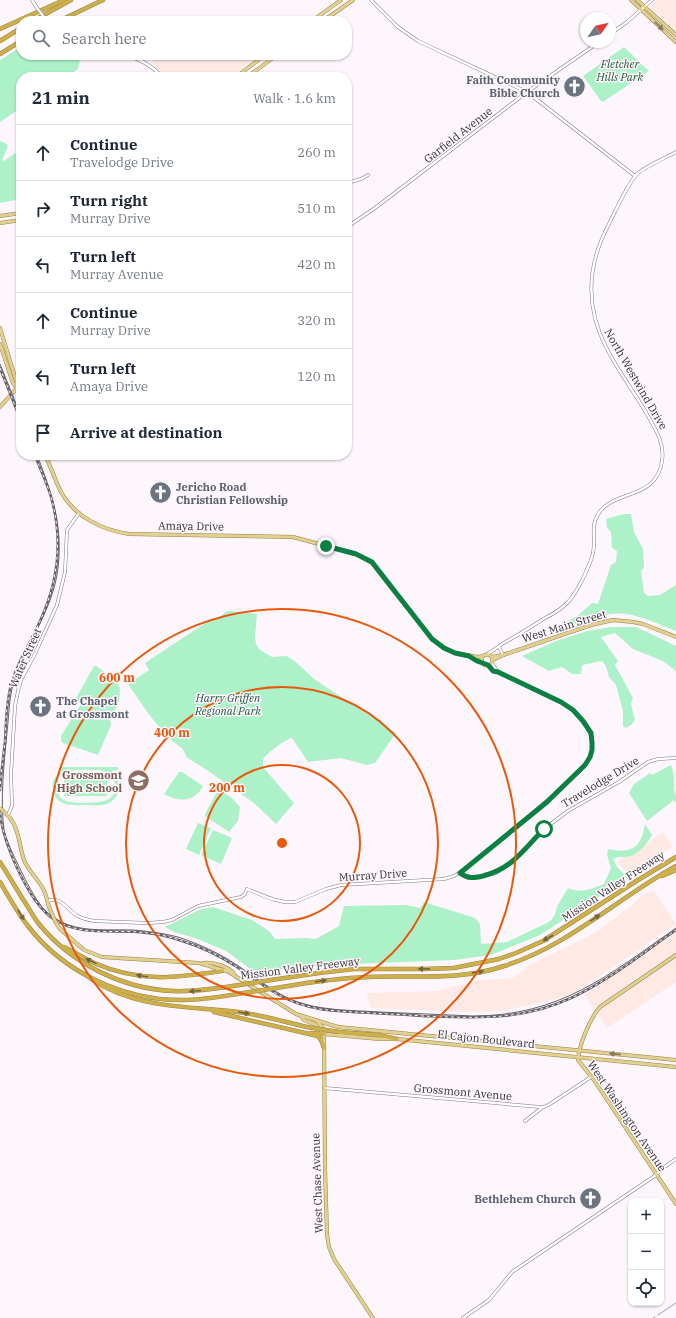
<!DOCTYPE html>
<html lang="en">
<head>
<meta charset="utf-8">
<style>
	:root { --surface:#fff; --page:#f2f2f3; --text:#1f2937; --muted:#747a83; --line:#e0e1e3 }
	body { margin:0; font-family:"IBM Plex Serif",serif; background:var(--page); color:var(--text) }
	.controls { position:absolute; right:12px; bottom:12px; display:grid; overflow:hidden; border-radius:8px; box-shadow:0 1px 3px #0004 }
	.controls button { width:36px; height:36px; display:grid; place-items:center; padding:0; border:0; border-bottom:1px solid var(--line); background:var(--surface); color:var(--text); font:20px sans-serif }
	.compass { position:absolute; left:580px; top:12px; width:36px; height:36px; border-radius:50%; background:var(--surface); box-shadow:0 1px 3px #0004; rotate:56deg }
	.stop { position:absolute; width:12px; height:12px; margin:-9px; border:3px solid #0b8043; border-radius:50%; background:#fff }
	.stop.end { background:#0b8043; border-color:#fff; box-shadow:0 1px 4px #0008 }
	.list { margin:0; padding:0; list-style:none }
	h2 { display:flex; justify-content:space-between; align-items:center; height:52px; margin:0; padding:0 16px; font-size:17px }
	h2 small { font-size:13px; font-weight:400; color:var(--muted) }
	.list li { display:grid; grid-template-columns:26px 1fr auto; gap:12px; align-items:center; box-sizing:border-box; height:56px; padding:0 16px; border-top:1px solid var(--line) }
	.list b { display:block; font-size:15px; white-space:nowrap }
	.list p { margin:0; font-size:13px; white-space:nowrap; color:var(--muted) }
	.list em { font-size:13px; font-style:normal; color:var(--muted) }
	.icon { flex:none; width:22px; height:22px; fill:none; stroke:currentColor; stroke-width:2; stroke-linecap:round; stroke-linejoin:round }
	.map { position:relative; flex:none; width:676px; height:1318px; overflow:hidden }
	.search { position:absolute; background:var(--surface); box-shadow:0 1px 3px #0004; left:16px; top:16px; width:336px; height:44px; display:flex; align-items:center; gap:10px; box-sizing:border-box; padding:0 14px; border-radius:16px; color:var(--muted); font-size:15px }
	.panel { position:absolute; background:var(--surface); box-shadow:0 1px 3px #0004; left:16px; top:72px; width:336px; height:388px; border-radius:16px }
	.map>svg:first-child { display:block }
	.commercial { fill:#ffe9e5 }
	.green { fill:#adf1c8; fill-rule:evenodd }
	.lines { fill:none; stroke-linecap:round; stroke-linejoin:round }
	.stream { stroke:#8fa0ba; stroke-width:1 }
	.minor-casing { stroke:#7f797f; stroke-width:3.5 }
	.major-casing { stroke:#988442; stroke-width:4 }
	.highway-casing { stroke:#988442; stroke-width:4.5 }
	.minor { stroke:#fff; stroke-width:2.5 }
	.major { stroke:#e2d092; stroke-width:3 }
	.highway { stroke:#ceb04a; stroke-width:3.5 }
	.tram { stroke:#646164; stroke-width:1 }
	.rail-casing { stroke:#646164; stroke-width:2.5 }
	.rail { stroke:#fdf6fc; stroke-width:1; stroke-dasharray:3; stroke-linecap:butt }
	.minor-bridge-casing { stroke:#7f797f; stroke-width:3.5; stroke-linecap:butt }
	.major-bridge-casing { stroke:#988442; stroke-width:4; stroke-linecap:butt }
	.highway-bridge-casing { stroke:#988442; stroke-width:4.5; stroke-linecap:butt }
	.minor-bridge { stroke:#fff; stroke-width:2.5 }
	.major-bridge { stroke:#e2d092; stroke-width:3 }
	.highway-bridge { stroke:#ceb04a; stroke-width:3.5 }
	.oneway { fill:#82795e }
	.oneway2 { fill:#72643d }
	.route { stroke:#0b8043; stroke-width:5 }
	.ring { fill:none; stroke:#e8590c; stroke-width:2 }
	.labels { text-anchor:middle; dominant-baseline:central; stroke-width:3; stroke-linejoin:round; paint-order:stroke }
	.park-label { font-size:11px; font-style:italic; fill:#21593c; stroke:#fdf6fc }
	.worship-label { font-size:11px; font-weight:bold; fill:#5b616d; stroke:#fdf6fc; text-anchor:end }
	.street-label { font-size:11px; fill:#343234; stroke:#fdf6fc }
	.education-label { font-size:11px; font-weight:bold; fill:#785e54; stroke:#fdf6fc; text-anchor:end }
	.centre { fill:#e8590c; stroke:#fdf6fc; stroke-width:2 }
	.ring-label { font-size:12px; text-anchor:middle; font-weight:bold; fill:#e8590c; stroke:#fdf6fc; stroke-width:3; stroke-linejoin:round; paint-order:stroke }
</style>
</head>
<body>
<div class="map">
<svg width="676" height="1318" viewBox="0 0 676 1318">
	<rect width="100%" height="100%" fill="#fdf6fc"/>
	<g class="commercial">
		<polygon points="657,0 676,0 676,31 650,7"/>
		<polygon points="159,55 260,55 230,77 166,77 152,63"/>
		<polygon points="663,831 673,847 628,873 618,864 618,861 643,847"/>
		<polygon points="654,890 676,924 583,988 562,997 530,1005 500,1011 462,1012 371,1008 366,993 437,991 481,980 513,978 530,965 591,935 633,905 641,896"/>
		<polygon points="676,932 676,982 607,1028 584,994 604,982"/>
	</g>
	<g class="green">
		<polygon points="21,47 21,55 81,55 78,69 66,77 21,77 21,108 0,122 0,60"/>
		<polygon points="624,47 649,71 603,102 601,101 583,76"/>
		<polygon points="0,141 7,144 8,146 2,160 4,161 15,153 21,161 21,177 17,180 21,189 21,199 0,203"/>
		<path d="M624 514H631L634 532 643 549 644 568 641 571 644 593 648 596 660 595 676 585V631C664 626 638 615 626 614 601 611 571 626 548 635L555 627 576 617 592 603 598 604 611 565 616 562 617 551 612 548 611 532 607 528 606 519Z"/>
		<path d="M227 611 257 614 255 637 256 644 260 650 272 657 287 656 297 663 314 679 396 733 375 763 367 765 341 758 308 762 292 738C286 739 265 754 263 760 263 762 263 765 263 767L294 803 276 824 254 803 207 770 186 757C184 747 178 746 170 739 154 723 141 703 128 684L149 670 145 663 207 622 218 618Z"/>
		<polygon points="611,627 636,627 676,646 676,671 663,661 633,649 615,633 601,637 618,661 615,665 633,698 631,704 635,720 631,725 626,728 623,726 623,711 616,685 609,677 606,666 602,661 582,665 581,674 572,674 562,667 549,671 522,656 556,641 587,631"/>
		<polygon points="94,666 96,666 114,678 120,688 119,702 110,719 111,725 98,755 63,743 61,741 61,736 81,704 75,700"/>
		<path d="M671 765C676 779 673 784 675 797L676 789V803L674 800 647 821 629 793 634 784 650 773 652 775Z"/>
		<path d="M61 767H118V770L111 771C122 780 122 798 107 804 102 806 95 805 89 805 75 805 56 808 53 790 51 782 55 776 61 771ZM100 770C114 772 122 790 109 799 102 804 77 803 69 802 65 801 61 799 59 795 56 792 55 787 56 783 60 765 86 771 100 770Z"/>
		<path d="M179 772H182L203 786C194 803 178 802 164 794Z"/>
		<rect x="64" y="777" width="43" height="19"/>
		<polygon points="218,790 231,797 240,807 238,821 229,832 205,816 206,812"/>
		<polygon points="198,823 211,828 199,855 186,849"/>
		<path d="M645 824 652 835C646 845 638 856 626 857 620 858 619 856 613 859L617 867 628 878 540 935 491 955 454 960 330 965 264 971H253L226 951 195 938 174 932 165 927 201 909 213 907 252 920 269 931 275 939 306 938 316 939 339 926 344 906 406 905 420 908 424 902 475 918 480 924 481 944 507 942 547 923C556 917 554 915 558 905 561 899 565 894 568 888 580 894 591 889 604 884L611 868 607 855 608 849C632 854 641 848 645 824Z"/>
		<polygon points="213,830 232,838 221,864 201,855"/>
	</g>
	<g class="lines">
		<g class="stream">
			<polyline points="658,1315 676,1303"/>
			<polyline points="653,1318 655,1317"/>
		</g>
		<defs>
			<g id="minor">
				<polyline points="32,0 37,8"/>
				<polyline points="371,0 398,27 418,41 527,92 635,176"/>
				<polyline points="610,34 627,22 652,0"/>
				<path d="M125 55C140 59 152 65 162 77"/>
				<polyline points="347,183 361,179 368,175"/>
				<polyline points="347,227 375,208 527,92 599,42"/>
				<polyline points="499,647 503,655"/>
				<path d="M487 654C495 650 501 644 509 640 521 633 533 626 545 618 553 614 562 609 568 602 577 593 588 569 592 557 597 543 590 528 597 516 612 488 656 502 662 461 665 444 656 430 648 416 635 393 618 371 606 347 585 306 587 265 609 224 615 212 628 183 637 174 646 166 665 158 676 152"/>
				<polyline points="492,663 497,671"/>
				<polyline points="8,815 12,806 11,774 15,706 18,691 21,680 34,656 57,605 65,572 67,530 79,513"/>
				<polyline points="460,873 468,878 478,877 496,873 513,862 544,829 568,811 619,782 648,762 658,759 676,758"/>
				<path d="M47 901C63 896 66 910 78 916 83 919 89 920 94 921L147 923 163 922 172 920 198 906 241 897 245 894 247 889C262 895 279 904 295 902L326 889 341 885 444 879 454 876 464 870C499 841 534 814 566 783 575 775 586 767 590 756 596 741 590 728 580 717 570 705 555 700 541 693 527 686 512 679 498 672L493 671 488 665"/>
				<polyline points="324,1088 540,1107 544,1107 550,1104 591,1077"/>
				<polyline points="525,1121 543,1107"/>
				<polyline points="463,1318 489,1300 512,1272 518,1268 656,1175 660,1170 676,1159"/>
			</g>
			<g id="major">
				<polyline points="631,0 676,42"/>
				<polyline points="637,0 676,35"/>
				<polyline points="312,21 341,0"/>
				<polyline points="323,21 353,0"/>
				<polyline points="236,77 265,55"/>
				<polyline points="247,77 277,55"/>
				<polyline points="0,216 21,213"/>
				<polyline points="0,223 21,220"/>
				<polyline points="0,328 21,397"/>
				<polyline points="0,344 13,383 17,388"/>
				<polyline points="0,407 17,388"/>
				<path d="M45 455C51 467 55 480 61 492 75 517 102 530 129 534L293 537 356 554 372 563 389 585 433 640 444 648 455 653 478 657 483 656"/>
				<circle cx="487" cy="660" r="5.5"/>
				<polyline points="470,657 477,661 482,662"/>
				<polyline points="492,657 503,655"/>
				<polyline points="493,660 503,655 591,625 613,620 633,622 643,624 676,637"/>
				<path d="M4 812C20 825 18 843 24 860 28 870 36 877 42 887 46 893 47 900 49 907"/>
				<path d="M60 929 84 950 102 957 198 963C208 965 217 969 227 971L296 1014 338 1027 676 1060"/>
				<path d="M676 955 600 1007C590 1018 579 1045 578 1060L594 1080 676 1204"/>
				<path d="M203 963C215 962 228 966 235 975"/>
				<polyline points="301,1016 304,1020 316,1025 324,1034 380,1039 397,1039 676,1067"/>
				<polyline points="317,1021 323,1028 324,1034 325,1169 327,1234 329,1247 334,1259 373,1318"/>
			</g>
			<g id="highway">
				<polyline points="33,21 71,0"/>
				<polyline points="59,21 103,0"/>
				<polyline points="0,29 64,0"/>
				<polyline points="0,41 21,28"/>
				<polyline points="0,54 21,41"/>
				<path d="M0 862C9 876 17 890 26 904 30 910 34 918 39 924 71 963 122 989 173 991 193 992 213 989 233 986"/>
				<polyline points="662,876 676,870"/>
				<path d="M0 882C9 897 17 912 28 926 64 973 125 1001 184 1000 204 1000 224 996 244 993"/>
				<path d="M64 947C74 952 84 958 94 963 141 983 174 978 222 971"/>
				<path d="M91 979C136 1009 187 1006 238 1012 262 1015 285 1022 307 1027"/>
				<polyline points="271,980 319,973 354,969 424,969 454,968 499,959 516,953 543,941 638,880 676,857"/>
				<path d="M282 987C311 982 340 978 369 977 414 975 460 981 504 966 568 946 618 898 676 866"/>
				<polyline points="214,1012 318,1036 322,1042 324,1048"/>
				<polyline points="339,1032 378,1035 397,1039"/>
				<polyline points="311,1033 324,1034"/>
			</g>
		</defs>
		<use href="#minor" class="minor-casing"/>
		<use href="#major" class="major-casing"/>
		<use href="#highway" class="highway-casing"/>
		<use href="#minor" class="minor"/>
		<use href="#major" class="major"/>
		<use href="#highway" class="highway"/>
		<g class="tram">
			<polyline points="0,364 21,416"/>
			<path d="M37 455C52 493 63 526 58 568 53 610 27 642 14 681 9 697 9 715 7 732 4 764 0 798 4 830 8 846 17 862 24 877 33 894 41 911 58 920 80 933 108 929 132 930 147 931 163 933 178 937 199 944 219 953 237 965 255 977 272 991 292 1000 320 1011 350 1010 380 1012 411 1013 442 1015 473 1016 560 1016 609 975 676 928"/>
		</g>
		<defs>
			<g id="rail">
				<polyline points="0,368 21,421"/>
				<path d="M0 790C1 774 3 758 5 742 6 723 6 703 11 685 17 662 31 642 40 621 58 582 63 539 51 497 47 483 40 469 35 455"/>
				<path d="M0 812C2 841 28 901 52 918 77 936 110 930 138 932 153 933 168 936 182 941 202 947 220 956 237 967 253 978 268 990 285 998 302 1006 320 1010 338 1011 366 1013 394 1014 423 1016 477 1018 521 1021 571 998 608 981 643 953 676 930"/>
			</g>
		</defs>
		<use href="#rail" class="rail-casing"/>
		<use href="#rail" class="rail"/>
		<defs>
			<polyline id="minor-bridge" points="37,8 47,21"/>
			<g id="major-bridge">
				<polyline points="0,808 4,812"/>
				<polyline points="49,907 56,923 60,929"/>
			</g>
			<g id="highway-bridge">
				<polyline points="233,986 271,980"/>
				<polyline points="244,993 282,987"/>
				<polyline points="307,1027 339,1032"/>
			</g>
		</defs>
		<use href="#minor-bridge" class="minor-bridge-casing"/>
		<use href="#major-bridge" class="major-bridge-casing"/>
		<use href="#highway-bridge" class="highway-bridge-casing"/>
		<use href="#minor-bridge" class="minor-bridge"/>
		<use href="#major-bridge" class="major-bridge"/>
		<use href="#highway-bridge" class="highway-bridge"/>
	</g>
	<defs><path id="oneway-solid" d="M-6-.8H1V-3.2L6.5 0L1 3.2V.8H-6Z"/></defs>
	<g class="oneway">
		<use href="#oneway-solid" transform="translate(659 26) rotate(43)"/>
		<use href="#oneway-solid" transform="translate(615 1054) rotate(-174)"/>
	</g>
	<g class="oneway2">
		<use href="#oneway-solid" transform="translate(21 915) rotate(58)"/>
		<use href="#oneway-solid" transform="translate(595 918) rotate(-34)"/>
		<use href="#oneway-solid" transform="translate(548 938) rotate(150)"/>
		<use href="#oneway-solid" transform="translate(91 961) rotate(-154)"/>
		<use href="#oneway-solid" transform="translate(424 969) rotate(179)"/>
		<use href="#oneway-solid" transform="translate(478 972) rotate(-10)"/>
		<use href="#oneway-solid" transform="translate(142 976) rotate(-170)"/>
		<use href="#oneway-solid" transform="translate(321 981) rotate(-8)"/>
		<use href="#oneway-solid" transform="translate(195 991) rotate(176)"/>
		<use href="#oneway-solid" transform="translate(244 1013) rotate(9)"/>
	</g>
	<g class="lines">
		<path class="route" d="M326 546 356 554 372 562 432 639 444 648 455 653 469 656 477 661 488 665 493 671 498 672 561 702 573 710 583 721 591 733 592 743V750L590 757 585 765 547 802 460 873C468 879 474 878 483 876 513 868 523 850 544 829"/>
	</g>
	<g class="ring">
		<circle cx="282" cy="843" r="78"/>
		<circle cx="282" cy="843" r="156"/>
		<circle cx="282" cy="843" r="234"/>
	</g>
	<defs>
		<symbol id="church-disc" viewBox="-11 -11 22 22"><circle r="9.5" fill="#6b7280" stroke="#fdf6fc"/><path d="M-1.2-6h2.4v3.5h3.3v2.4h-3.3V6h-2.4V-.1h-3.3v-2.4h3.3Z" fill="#fff"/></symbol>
		<symbol id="school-disc" viewBox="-11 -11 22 22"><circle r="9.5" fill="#8d6e63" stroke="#fdf6fc"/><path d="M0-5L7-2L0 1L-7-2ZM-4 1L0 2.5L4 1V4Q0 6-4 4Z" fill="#fff"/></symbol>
	</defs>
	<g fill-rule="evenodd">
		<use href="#church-disc" x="562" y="74" width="25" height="25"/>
		<use href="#church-disc" x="148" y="480" width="25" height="25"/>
		<use href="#church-disc" x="28" y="694" width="25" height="25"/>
		<use href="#school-disc" x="126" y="768" width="25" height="25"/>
		<use href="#church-disc" x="578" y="1186" width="25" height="25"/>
	</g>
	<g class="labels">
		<g class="park-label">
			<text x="620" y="64">Fletcher<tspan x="620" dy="13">Hills Park</tspan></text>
			<text x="228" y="698">Harry Griffen<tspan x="228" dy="13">Regional Park</tspan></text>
		</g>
		<g class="worship-label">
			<text x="560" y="80">Faith Community<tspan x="560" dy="13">Bible Church</tspan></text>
			<text x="176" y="487" text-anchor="start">Jericho Road<tspan x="176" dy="13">Christian Fellowship</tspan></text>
			<text x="56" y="701" text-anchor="start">The Chapel<tspan x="56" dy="13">at Grossmont</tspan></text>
			<text x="576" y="1199">Bethlehem Church</text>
		</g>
		<g class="street-label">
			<text transform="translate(458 135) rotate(-38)">Garfield Avenue</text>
			<text transform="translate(636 379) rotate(60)">North Westwind Drive</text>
			<text transform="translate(191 526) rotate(1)">Amaya Drive</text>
			<text transform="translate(564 626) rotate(-17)">West Main Street</text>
			<text transform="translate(25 658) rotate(-66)">Water Street</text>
			<text transform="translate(600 782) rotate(-31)">Travelodge Drive</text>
			<text transform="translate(373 875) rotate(-4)">Murray Drive</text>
			<text transform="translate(613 886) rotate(-33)">Mission Valley Freeway</text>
			<text transform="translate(300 968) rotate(-7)">Mission Valley Freeway</text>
			<text transform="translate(486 1039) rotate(6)">El Cajon Boulevard</text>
			<text transform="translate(463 1092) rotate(5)">Grossmont Avenue</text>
			<text transform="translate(627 1116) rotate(56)">West Washington Avenue</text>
			<text transform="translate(317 1183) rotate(-92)">West Chase Avenue</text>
		</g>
		<g class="education-label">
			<text x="122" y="775">Grossmont<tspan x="122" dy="13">High School</tspan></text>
		</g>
	</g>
	<circle cx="282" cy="843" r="6" class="centre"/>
	<g class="ring-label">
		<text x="117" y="682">600 m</text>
		<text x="172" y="737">400 m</text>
		<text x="227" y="792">200 m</text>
	</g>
</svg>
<div class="controls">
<button>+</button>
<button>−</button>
<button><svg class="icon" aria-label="locate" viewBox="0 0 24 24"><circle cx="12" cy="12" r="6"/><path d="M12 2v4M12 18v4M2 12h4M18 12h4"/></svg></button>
</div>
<svg class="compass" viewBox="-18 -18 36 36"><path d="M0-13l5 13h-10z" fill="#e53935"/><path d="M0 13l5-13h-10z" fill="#747a83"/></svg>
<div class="stop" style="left:544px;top:829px"></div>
<div class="stop end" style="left:326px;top:546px"></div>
<div class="search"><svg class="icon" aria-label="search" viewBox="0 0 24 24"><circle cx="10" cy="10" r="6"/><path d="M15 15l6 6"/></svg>Search here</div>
<section class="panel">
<h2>21 min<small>Walk · 1.6 km</small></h2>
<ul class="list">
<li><svg class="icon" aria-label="ahead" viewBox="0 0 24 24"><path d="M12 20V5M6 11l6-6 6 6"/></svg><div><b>Continue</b><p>Travelodge Drive</p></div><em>260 m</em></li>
<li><svg class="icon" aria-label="right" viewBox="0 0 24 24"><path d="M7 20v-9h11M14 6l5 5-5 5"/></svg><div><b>Turn right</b><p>Murray Drive</p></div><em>510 m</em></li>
<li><svg class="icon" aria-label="left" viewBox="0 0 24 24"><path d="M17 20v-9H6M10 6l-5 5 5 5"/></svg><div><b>Turn left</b><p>Murray Avenue</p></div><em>420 m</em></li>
<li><svg class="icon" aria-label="ahead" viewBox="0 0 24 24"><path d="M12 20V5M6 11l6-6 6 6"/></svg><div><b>Continue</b><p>Murray Drive</p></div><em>320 m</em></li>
<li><svg class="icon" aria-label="left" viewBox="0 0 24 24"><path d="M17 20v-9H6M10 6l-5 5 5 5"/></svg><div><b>Turn left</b><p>Amaya Drive</p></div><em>120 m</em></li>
<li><svg class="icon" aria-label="arrive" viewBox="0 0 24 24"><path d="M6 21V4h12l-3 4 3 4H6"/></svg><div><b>Arrive at destination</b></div></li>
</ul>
</section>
</div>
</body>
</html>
